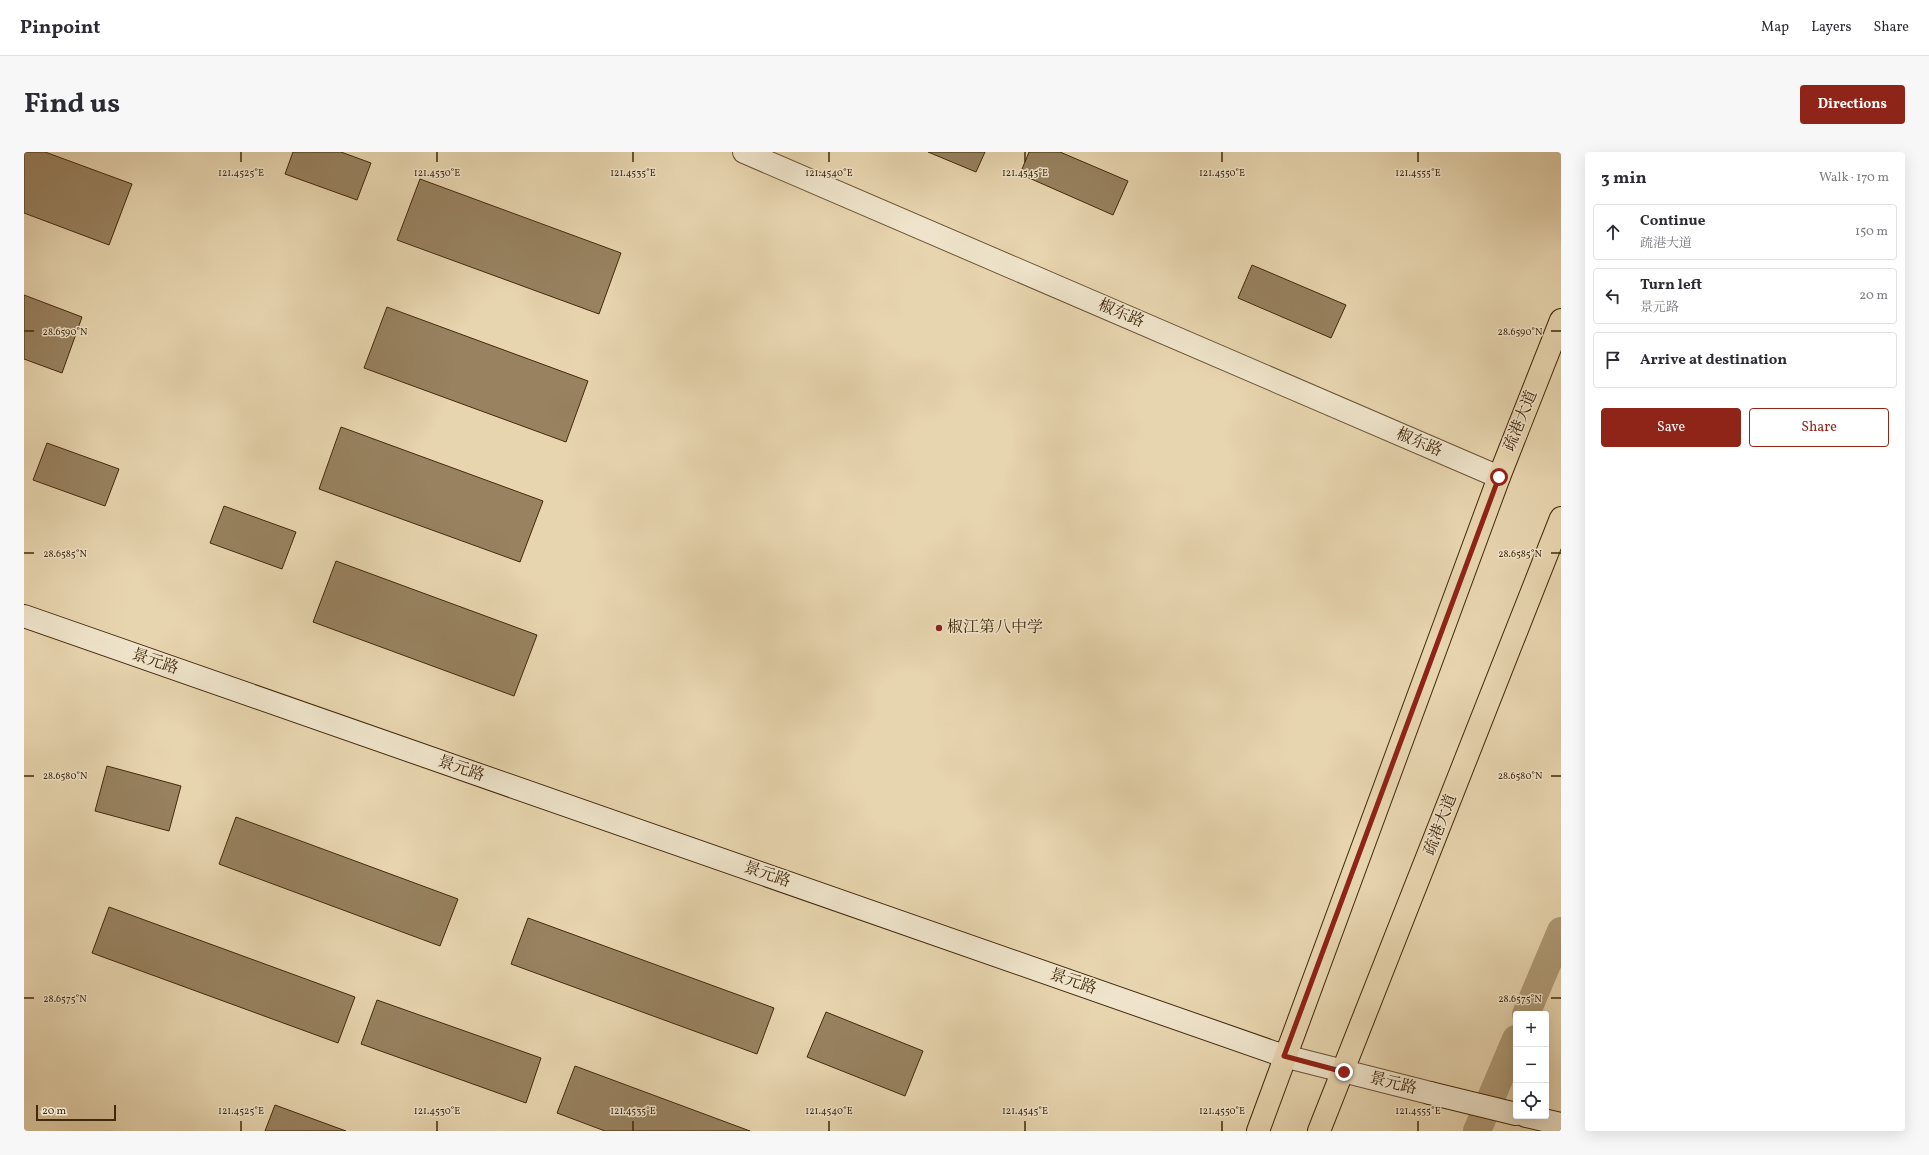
<!DOCTYPE html>
<html lang="en">
<head>
<meta charset="utf-8">
<style>
	:root { --surface:#fff; --page:#f7f7f7; --text:#2b2b33; --muted:#7c7c81; --line:#e1e1e2; --accent:#8f2418 }
	body { margin:0; font-family:Vollkorn,"Noto Serif SC",serif; background:var(--page); color:var(--text) }
	.controls { position:absolute; right:12px; bottom:12px; display:grid; overflow:hidden; border-radius:4px; box-shadow:0 4px 16px #0002 }
	.controls button { width:36px; height:36px; display:grid; place-items:center; padding:0; border:0; border-bottom:1px solid var(--line); background:var(--surface); color:var(--text); font:20px sans-serif }
	.scale { position:absolute; left:12px; bottom:10px; width:80px; box-sizing:border-box; padding-left:4px; border:2px solid #43290b; border-top:0; font-size:11px; line-height:14px; white-space:nowrap; color:#43290b; -webkit-text-stroke:3px #efe4cb; paint-order:stroke }
	.stop { position:absolute; width:12px; height:12px; margin:-9px; border:3px solid #8f2418; border-radius:50%; background:#fff }
	.stop.end { background:#8f2418; border-color:#fff; box-shadow:0 1px 4px #0008 }
	.list { margin:0; padding:0; list-style:none }
	h2 { display:flex; justify-content:space-between; align-items:center; height:52px; margin:0; padding:0 16px; font-size:17px }
	h2 small { font-size:13px; font-weight:400; color:var(--muted) }
	.list li { display:grid; grid-template-columns:26px 1fr auto; gap:12px; align-items:center; box-sizing:border-box; height:56px; margin:0 8px 8px; padding:0 8px; border:1px solid var(--line); border-radius:4px }
	.list b { display:block; font-size:15px; white-space:nowrap }
	.list p { margin:0; font-size:13px; white-space:nowrap; color:var(--muted) }
	.list em { font-size:13px; font-style:normal; color:var(--muted) }
	.actions { display:flex; gap:8px; padding:12px 16px }
	.actions a { flex:1; padding:9px 0; border:1px solid var(--accent); border-radius:4px; text-align:center; font-size:14px; color:var(--accent) }
	.actions .main { background:var(--accent); color:#fff }
	.icon { flex:none; width:22px; height:22px; fill:none; stroke:currentColor; stroke-width:2; stroke-linecap:round; stroke-linejoin:round }
	.map { position:relative; flex:none; width:1537px; height:979px; overflow:hidden; border-radius:4px }
	header { display:flex; align-items:center; gap:24px; box-sizing:border-box; height:56px; padding:0 20px; background:var(--surface); border-bottom:1px solid var(--line) }
	header strong { font-size:19px }
	nav { display:flex; gap:22px; margin-inline-start:auto; font-size:14px }
	.intro { display:flex; align-items:center; justify-content:space-between; box-sizing:border-box; height:96px; padding:0 24px }
	h1 { margin:0; font-size:28px }
	.button { padding:10px 18px; border-radius:4px; background:var(--accent); color:#fff; font-size:14px; font-weight:700 }
	main { display:flex; gap:24px; padding:0 24px }
	aside { flex:1; background:var(--surface); border-radius:4px; box-shadow:0 4px 16px #0002 }
	.map>svg:first-child { display:block }
	.lines { fill:none; stroke-linecap:round; stroke-linejoin:round }
	.canal { stroke:#af9b77; stroke-width:28 }
	.building { fill:#988260; stroke:#43290b }
	.minor-casing { stroke:#6c5434; stroke-width:24 }
	.tertiary-casing { stroke:#6c5434; stroke-width:24 }
	.secondary-casing { stroke:#43290b; stroke-width:24 }
	.primary-casing { stroke:#43290b; stroke-width:24 }
	.minor { stroke:#efe4cb; stroke-width:22 }
	.tertiary { stroke:#efe4cb; stroke-width:22 }
	.secondary { stroke:#efe4cb; stroke-width:22 }
	.primary { stroke:#e7d5af; stroke-width:22 }
	.route { stroke:#8f2418; stroke-width:5 }
	.ticks { fill:none; stroke:#43290b; stroke-width:1.5 }
	.poi-dot { fill:#8f2418; stroke:#efe4cb; stroke-width:1.5 }
	.labels { text-anchor:middle; dominant-baseline:central; stroke-width:3; stroke-linejoin:round; paint-order:stroke }
	.street-label { font-size:16px; fill:#43290b; stroke:#efe4cb }
	.poi-label { font-size:16px; fill:#43290b; stroke:#efe4cb; text-anchor:start }
	.ticks-label { font-size:10px; text-anchor:middle; fill:#43290b; stroke:#efe4cb; stroke-width:3; stroke-linejoin:round; paint-order:stroke }
</style>
</head>
<body>
<header>
<strong>Pinpoint</strong>
<nav><a>Map</a><a>Layers</a><a>Share</a></nav>
</header>
<div class="intro"><h1>Find us</h1><a class="button">Directions</a></div>
<main>
<div class="map">
<svg width="1537" height="979" viewBox="0 0 1537 979">
	<rect width="100%" height="100%" fill="#e7d5af"/>
	<filter id="stains"><feTurbulence type="fractalNoise" baseFrequency=".005" numOctaves="4"/><feColorMatrix values="0 0 0 0 .2 0 0 0 0 .09 0 0 0 0 .02 0 0 0 .5 -.17"/></filter>
	<radialGradient id="worn" r=".72"><stop offset=".6" stop-color="#630" stop-opacity="0"/><stop offset="1" stop-color="#630" stop-opacity=".3"/></radialGradient>
	<g class="lines">
		<g class="canal">
			<polyline points="1502,862 1537,779"/>
			<polyline points="1453,979 1492,887"/>
		</g>
	</g>
	<g class="building">
		<polygon points="0,0 21,0 108,32 85,93 0,61"/>
		<polygon points="269,0 317,0 347,11 333,48 261,22"/>
		<polygon points="904,0 961,0 952,20"/>
		<polygon points="1005,0 1036,0 1104,29 1089,63 996,22"/>
		<polygon points="396,27 597,101 575,162 373,88"/>
		<polygon points="1228,113 1322,153 1307,186 1214,146"/>
		<polygon points="0,143 58,165 38,221 0,207"/>
		<polygon points="363,155 564,229 542,290 340,216"/>
		<polygon points="317,275 519,349 496,410 295,337"/>
		<polygon points="23,291 95,317 81,354 9,328"/>
		<polygon points="200,354 272,380 258,417 186,391"/>
		<polygon points="312,409 513,483 490,544 289,470"/>
		<polygon points="83,614 157,634 145,679 71,659"/>
		<polygon points="212,665 434,747 416,794 195,712"/>
		<polygon points="85,755 331,845 314,891 68,801"/>
		<polygon points="504,766 750,856 733,902 487,812"/>
		<polygon points="353,848 517,906 502,951 337,892"/>
		<polygon points="802,860 899,899 881,944 783,905"/>
		<polygon points="551,914 726,979 581,979 533,961"/>
		<polygon points="251,953 322,979 241,979"/>
	</g>
	<g class="lines">
		<defs>
			<polyline id="minor" points="720,0 1475,325"/>
			<polyline id="tertiary" points="1260,904 1406,941"/>
			<g id="secondary">
				<polyline points="0,464 1260,904"/>
				<polyline points="1406,941 1492,962"/>
				<polyline points="1502,964 1537,972"/>
			</g>
			<g id="primary">
				<polyline points="1234,979 1475,325 1537,168"/>
				<polyline points="1295,979 1537,366"/>
			</g>
		</defs>
		<use href="#minor" class="minor-casing"/>
		<use href="#tertiary" class="tertiary-casing"/>
		<use href="#secondary" class="secondary-casing"/>
		<use href="#primary" class="primary-casing"/>
		<use href="#minor" class="minor"/>
		<use href="#tertiary" class="tertiary"/>
		<use href="#secondary" class="secondary"/>
		<use href="#primary" class="primary"/>
	</g>
	<g class="lines">
		<polyline class="route" points="1320,920 1260,904 1475,325"/>
	</g>
	<path class="ticks" d="M217 0V10M413 0V10M609 0V10M805 0V10M1001 0V10M1198 0V10M1394 0V10M0 179H10M1527 179H1537M0 401H10M1527 401H1537M0 624H10M1527 624H1537M0 846H10M1527 846H1537M217 969V979M413 969V979M609 969V979M805 969V979M1001 969V979M1198 969V979M1394 969V979"/>
	<circle class="poi-dot" cx="915" cy="476" r="4"/>
	<g class="labels">
		<g class="street-label">
			<text transform="translate(1097 162) rotate(23)">椒东路</text>
			<text transform="translate(1497 269) rotate(-68)">疏港大道</text>
			<text transform="translate(1395 291) rotate(23)">椒东路</text>
			<text transform="translate(131 510) rotate(19)">景元路</text>
			<text transform="translate(437 617) rotate(19)">景元路</text>
			<text transform="translate(1417 673) rotate(-69)">疏港大道</text>
			<text transform="translate(743 723) rotate(19)">景元路</text>
			<text transform="translate(1049 830) rotate(19)">景元路</text>
			<text transform="translate(1369 932) rotate(14)">景元路</text>
		</g>
		<g class="poi-label">
			<text x="923" y="476">椒江第八中学</text>
		</g>
	</g>
	<g class="ticks-label">
		<text x="217" y="24">121.4525°E</text>
		<text x="413" y="24">121.4530°E</text>
		<text x="609" y="24">121.4535°E</text>
		<text x="805" y="24">121.4540°E</text>
		<text x="1001" y="24">121.4545°E</text>
		<text x="1198" y="24">121.4550°E</text>
		<text x="1394" y="24">121.4555°E</text>
		<text x="41" y="183">28.6590°N</text>
		<text x="1496" y="183">28.6590°N</text>
		<text x="41" y="405">28.6585°N</text>
		<text x="1496" y="405">28.6585°N</text>
		<text x="41" y="627">28.6580°N</text>
		<text x="1496" y="627">28.6580°N</text>
		<text x="41" y="850">28.6575°N</text>
		<text x="1496" y="850">28.6575°N</text>
		<text x="217" y="962">121.4525°E</text>
		<text x="413" y="962">121.4530°E</text>
		<text x="609" y="962">121.4535°E</text>
		<text x="805" y="962">121.4540°E</text>
		<text x="1001" y="962">121.4545°E</text>
		<text x="1198" y="962">121.4550°E</text>
		<text x="1394" y="962">121.4555°E</text>
	</g>
	<rect width="100%" height="100%" filter="url(#stains)"/>
	<rect width="100%" height="100%" fill="url(#worn)"/>
</svg>
<div class="controls">
<button>+</button>
<button>−</button>
<button><svg class="icon" aria-label="locate" viewBox="0 0 24 24"><circle cx="12" cy="12" r="6"/><path d="M12 2v4M12 18v4M2 12h4M18 12h4"/></svg></button>
</div>
<div class="scale">20 m</div>
<div class="stop" style="left:1475px;top:325px"></div>
<div class="stop end" style="left:1320px;top:920px"></div>
</div>
<aside>
<h2>3 min<small>Walk · 170 m</small></h2>
<ul class="list">
<li><svg class="icon" aria-label="ahead" viewBox="0 0 24 24"><path d="M12 20V5M6 11l6-6 6 6"/></svg><div><b>Continue</b><p>疏港大道</p></div><em>150 m</em></li>
<li><svg class="icon" aria-label="left" viewBox="0 0 24 24"><path d="M17 20v-9H6M10 6l-5 5 5 5"/></svg><div><b>Turn left</b><p>景元路</p></div><em>20 m</em></li>
<li><svg class="icon" aria-label="arrive" viewBox="0 0 24 24"><path d="M6 21V4h12l-3 4 3 4H6"/></svg><div><b>Arrive at destination</b></div></li>
</ul>
<div class="actions"><a class="main">Save</a><a>Share</a></div>
</aside>
</main>
</body>
</html>
